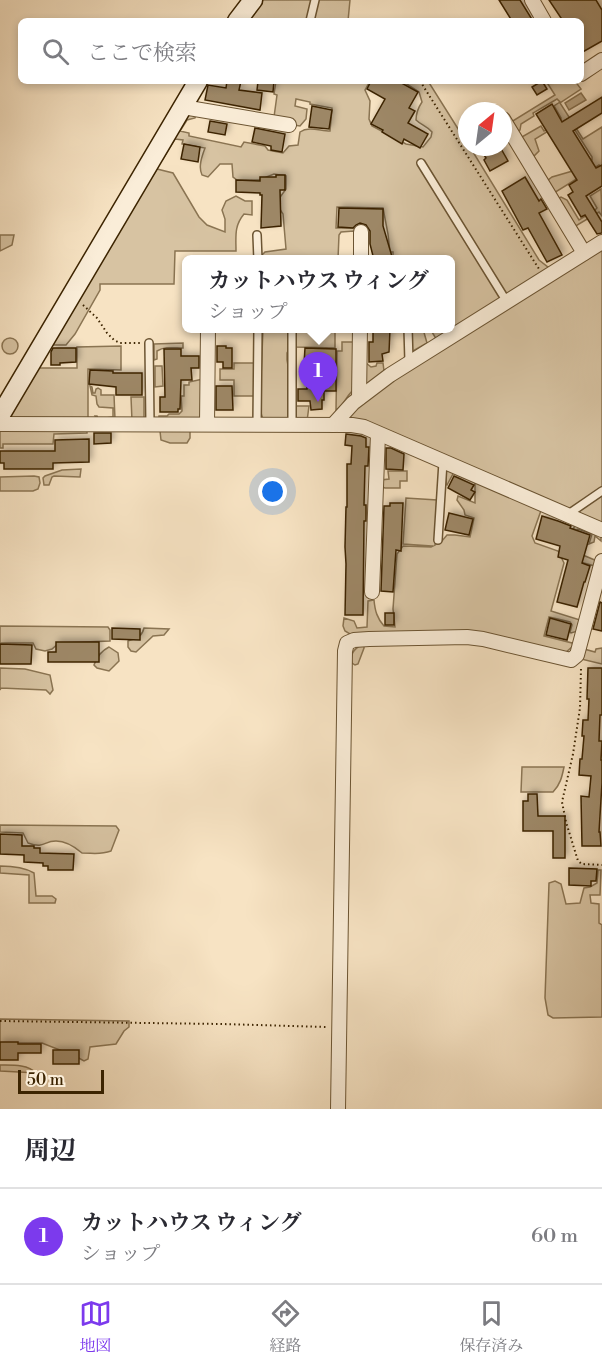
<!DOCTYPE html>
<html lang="ja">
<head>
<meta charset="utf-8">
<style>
	:root { --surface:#fff; --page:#f2f2f3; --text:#2b2b33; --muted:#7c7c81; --line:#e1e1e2; --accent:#7c3aed }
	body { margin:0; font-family:"Libre Bodoni","Noto Serif JP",serif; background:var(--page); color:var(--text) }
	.compass { position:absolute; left:458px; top:102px; width:54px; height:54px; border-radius:50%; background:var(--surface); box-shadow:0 3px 9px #0003; rotate:29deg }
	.scale { position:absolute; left:18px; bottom:15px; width:86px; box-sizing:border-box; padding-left:6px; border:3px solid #3c2401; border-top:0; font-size:16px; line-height:21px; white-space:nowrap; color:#3c2401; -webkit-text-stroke:4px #faedd8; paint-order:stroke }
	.you { position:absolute; left:273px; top:492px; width:21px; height:21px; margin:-15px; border:4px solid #fff; border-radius:50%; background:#1a73e8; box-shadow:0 0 0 9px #1a73e833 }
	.badge { display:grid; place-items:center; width:39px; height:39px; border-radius:50%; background:var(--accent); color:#fff; font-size:20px; font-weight:700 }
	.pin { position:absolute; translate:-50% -50px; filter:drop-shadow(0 2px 3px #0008) }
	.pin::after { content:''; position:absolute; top:32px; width:21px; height:18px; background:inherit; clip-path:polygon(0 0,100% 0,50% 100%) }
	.popup { position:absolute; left:182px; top:255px; width:273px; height:78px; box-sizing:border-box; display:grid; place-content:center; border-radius:9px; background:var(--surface); filter:drop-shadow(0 2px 4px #0005); font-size:20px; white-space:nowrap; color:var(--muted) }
	.popup b { font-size:22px; color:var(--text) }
	.popup::after { content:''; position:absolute; left:50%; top:100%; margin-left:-12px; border:12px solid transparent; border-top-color:var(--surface) }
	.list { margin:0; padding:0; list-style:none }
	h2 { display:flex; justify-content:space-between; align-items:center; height:78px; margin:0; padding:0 24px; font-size:26px }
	h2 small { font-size:20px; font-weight:400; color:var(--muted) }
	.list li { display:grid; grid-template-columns:39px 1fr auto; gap:18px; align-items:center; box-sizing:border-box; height:96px; padding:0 24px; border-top:2px solid var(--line) }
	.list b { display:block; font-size:22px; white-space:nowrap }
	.list p { margin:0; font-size:20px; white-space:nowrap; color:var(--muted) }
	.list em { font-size:20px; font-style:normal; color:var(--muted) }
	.icon { flex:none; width:33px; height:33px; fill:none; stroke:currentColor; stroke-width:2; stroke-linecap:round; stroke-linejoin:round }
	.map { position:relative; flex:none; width:602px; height:1109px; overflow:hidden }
	.search { position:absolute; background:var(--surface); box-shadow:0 3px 9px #0003; left:18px; right:18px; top:18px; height:66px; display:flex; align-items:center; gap:15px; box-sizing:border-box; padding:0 21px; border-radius:9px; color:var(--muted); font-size:22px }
	.sheet { height:174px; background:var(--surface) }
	nav { display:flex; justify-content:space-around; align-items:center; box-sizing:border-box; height:84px; border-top:2px solid var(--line); background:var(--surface); font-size:16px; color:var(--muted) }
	nav a { display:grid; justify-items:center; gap:3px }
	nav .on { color:var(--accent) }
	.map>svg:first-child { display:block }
	.green { fill:#d7c3a2; stroke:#8a7452; stroke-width:1.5 }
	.water { fill:#b7a281; stroke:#86704e; stroke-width:1.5 }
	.building { fill:#9d8766; stroke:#3c2401; stroke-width:1.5; filter:url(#shadow) }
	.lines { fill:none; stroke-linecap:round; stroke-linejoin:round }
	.lane-casing { stroke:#6b5432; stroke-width:10 }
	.street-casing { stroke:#6b5432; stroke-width:16 }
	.secondary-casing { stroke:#3c2401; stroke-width:21 }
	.path { stroke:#3c2401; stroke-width:2; stroke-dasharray:1.5 3; stroke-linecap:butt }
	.lane { stroke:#faedd8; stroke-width:7 }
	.street { stroke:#faedd8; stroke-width:14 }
	.secondary { stroke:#faedd8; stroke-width:18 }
</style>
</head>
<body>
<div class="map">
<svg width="602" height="1109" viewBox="0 0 602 1109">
	<defs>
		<filter id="shadow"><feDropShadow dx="3" dy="-3" stdDeviation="3" flood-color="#0004"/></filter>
	</defs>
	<rect width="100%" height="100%" fill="#f7e3c3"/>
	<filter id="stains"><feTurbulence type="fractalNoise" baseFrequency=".00333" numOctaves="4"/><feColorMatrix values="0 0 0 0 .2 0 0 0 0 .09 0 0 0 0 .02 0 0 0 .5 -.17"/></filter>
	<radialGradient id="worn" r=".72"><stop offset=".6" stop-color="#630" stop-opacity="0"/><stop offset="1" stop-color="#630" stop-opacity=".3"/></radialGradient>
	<g class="green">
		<polygon points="263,0 350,0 348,21 246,21"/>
		<path d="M276 81H370L365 90 370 101 369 119 372 126 406 144 423 147 431 137 432 132C427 126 421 125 416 120 416 113 418 108 422 102L419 92 402 81H428L467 143V147H470L539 260 548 267 560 272 602 246V525L544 502 532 536 535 543 558 551 564 563 551 611 580 620 578 631 571 633 570 632 572 625 570 622 549 617 544 636 572 643 573 646 565 653 399 632 350 634 345 631 343 626 344 618 354 621 357 628 367 627 368 601 374 600C375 611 377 618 384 626L395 627 393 609 397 554 403 546 431 547 433 546 403 544 406 498 437 500 435 545 442 541 447 535H455L470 537 474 518 465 515 464 510 457 500 458 496 475 503V482L454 472 447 485 446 484V470L448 467 356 421 349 416 350 411 441 347 432 332 438 329 450 328V260L393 259V252H390L388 234 383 208 337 207 336 228H359L357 255 354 257 355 238 354 231 341 232 339 235 338 259H262V255L265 252 286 249 283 214 279 208 278 200 286 189V176L274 174 259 180H237L233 177 232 164H220L208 177 202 175C198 167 202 156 205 148L182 144 183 140 175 139 163 159 159 158 184 117 190 113 196 114 195 118 187 120 180 131 189 133V136L241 147 244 142 265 146 268 150 283 153 289 146 298 145 300 132C309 126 320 131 330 131L332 108 310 104V102L296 99 295 106 307 109 306 119 300 126 294 125 274 117 277 95 274 94Z"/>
		<polygon points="546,81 575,81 581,89 560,103 583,139 602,127 602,168 599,165 554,193 547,181 552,177 576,170 592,160 592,157 568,119 535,139 539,151 532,158 520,138 541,126 544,131 561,120 561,118 554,106 560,102 557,99 533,113 534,116 521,124 520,130 516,132 511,122 555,95"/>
		<path d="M157 169 173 173 199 217 207 225 225 232V219L222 210 226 201 236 196 245 201H252V215L244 214C234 226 236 236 236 251H175L174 284H100V290L75 334 66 345H54L49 338Z"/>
		<polygon points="601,189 602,216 599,212 574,227 557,199 561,197 567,200 579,220 594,211 597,208 590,196"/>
		<polygon points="0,235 14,235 12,245 0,251"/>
		<path d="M263 329H289V349L287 353V360L289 371 288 418 284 421 264 420C260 416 261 408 260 402Z"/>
		<polygon points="296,329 335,329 335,348 296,347"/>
		<polygon points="411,329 423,329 427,343 413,351 411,349"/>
		<circle cx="10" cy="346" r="8"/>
		<path d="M342 342H355L356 388C347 393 345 405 336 410L337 351H342Z"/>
		<path d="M183 343V348C174 348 165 346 157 351V359L154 360V344Z"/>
		<polygon points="121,346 121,370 88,369 88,419 9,419 9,415 35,368 77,368 77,347"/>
		<polygon points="234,363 254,363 254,396 234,396 234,380 220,380 220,369 234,369"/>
		<polygon points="366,363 371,367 376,366 377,363 383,363 384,371 366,385 364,384"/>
		<polygon points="155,366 162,366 163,386 155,387"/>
		<polygon points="203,379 201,421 159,419 159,416 167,416 169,414 179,414 182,411 181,396 184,396 184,385 189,385 189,382"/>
		<polygon points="90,386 92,387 93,393 95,393 96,389 98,388 101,390 101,395 114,395 115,419 97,420 95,416 97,416 98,419 113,417 113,408 99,407 97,404 96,396 92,395"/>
		<polygon points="131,397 144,397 144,417 142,421 132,421"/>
		<polygon points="294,406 309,406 307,421 295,422"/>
		<polygon points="87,428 87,433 54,434 53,444 3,444 3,448 0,448 0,429"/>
		<polygon points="114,429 190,429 190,438 187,443 170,443 161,440 160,431 115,431"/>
		<polygon points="81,469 80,477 54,476 52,477 49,485 44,485 43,478 45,476 62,470"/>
		<polygon points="388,471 407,471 407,481 400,481 400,488 385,488 380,486 381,480 389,479"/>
		<polygon points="34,476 39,477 40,483 38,489 33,491 0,491 0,477"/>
		<polygon points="575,524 601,535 601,541 595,536 594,542 589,544 592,534 578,529 575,532 571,550 597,561 595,566 565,558"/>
		<polygon points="0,626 108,627 110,630 110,641 59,643 52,649 45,651 36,649 33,643 0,643"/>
		<path d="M144 628 169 629 164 635 153 636 136 652 131 651 128 647V641C136 638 142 637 144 628Z"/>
		<path d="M361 645 364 646V648L358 664 355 665 352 663C349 654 354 649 361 645Z"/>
		<path d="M109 647 118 653 119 661 109 671 97 668 94 665C97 656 101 651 109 647Z"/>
		<polygon points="602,648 602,664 581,659 584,649 595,652 596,649"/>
		<polygon points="0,668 25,669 50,675 53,690 50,694 46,690 1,688 0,690"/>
		<path d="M522 767H564C562 777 560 785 553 792H521Z"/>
		<path d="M0 825 116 826 119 830 111 851C100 855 94 853 82 853 75 847 66 841 56 841 43 841 45 849 28 843L23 833 0 832Z"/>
		<path d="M0 866C12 866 24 867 34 873L36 896H52L56 899 55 903H29V875L0 873Z"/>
		<polygon points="598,870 601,870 600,895 590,895 591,903 599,904 599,923 602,925 602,1017 553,1018 548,1015 545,998 549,883 555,881 561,884 566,904 580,903 584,888 590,887 597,883"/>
		<polygon points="0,1019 129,1021 129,1027 124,1031 116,1044 90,1047 88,1059 84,1061 75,1056 42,1043 0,1043"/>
		<path d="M0 1065C12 1065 28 1064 36 1073L0 1071Z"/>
	</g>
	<polygon class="water" points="581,93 586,100 569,110 565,103"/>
	<g class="building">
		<polygon points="499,0 520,0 533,21 512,21"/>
		<polygon points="549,0 596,0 602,10 602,41 581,53 581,21 563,21"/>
		<polygon points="227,81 241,81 239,90 262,93 260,110 205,100 208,85 226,88"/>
		<polygon points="258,81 274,81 273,92 257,90"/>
		<polygon points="371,81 398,81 418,92 409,108 415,111 408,123 428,134 420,148 404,139 402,144 382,132 383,130 371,124 385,99 367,89"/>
		<polygon points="542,81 547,89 537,95 532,87"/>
		<polygon points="602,97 602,113 573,131 596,168 602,165 602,186 586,196 602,222 602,233 597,234 585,215 581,217 568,195 573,192 569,185 577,180 536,114 552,104 562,122"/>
		<polygon points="312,106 332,110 329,129 309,127"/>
		<polygon points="210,121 227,124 225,135 208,132"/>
		<polygon points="255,128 285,134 282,152 271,150 271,146 252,142"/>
		<polygon points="184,144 200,147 198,162 181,159"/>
		<polygon points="479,147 500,147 508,161 490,171 484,160 486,158"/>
		<polygon points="276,175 285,175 285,190 280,190 281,226 261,228 262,195 260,195 260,193 236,192 236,180 260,181 260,177 276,177"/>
		<polygon points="525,177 539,201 541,199 547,209 539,213 562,255 547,262 528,228 523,230 502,191"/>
		<polygon points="339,208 383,209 383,226 393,260 374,260 370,244 370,231 366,225 360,223 356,225 353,228 338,227"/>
		<polygon points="373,328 390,330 389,352 382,354 383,361 369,362 369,342 373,342"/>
		<polygon points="217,346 226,346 226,348 232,348 232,368 223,368 223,362 217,362"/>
		<polygon points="53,348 76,348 76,362 60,363 60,365 51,365 51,352"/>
		<polygon points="305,348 336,349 336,391 324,391 324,400 322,400 322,409 311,410 310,401 298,401 298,389 307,389 306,364 304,364"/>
		<polygon points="164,349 181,349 181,356 199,356 199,368 191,368 192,380 181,380 180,409 178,409 178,412 160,412 160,397 165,397"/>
		<polygon points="90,370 113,371 113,373 142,373 142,395 116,395 116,387 89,384"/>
		<polygon points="216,386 232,386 233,410 216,410"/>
		<polygon points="94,433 111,433 111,443 94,444"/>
		<polygon points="346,434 361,436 366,438 366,447 369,447 368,466 365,466 364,505 366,505 366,521 364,521 363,615 345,615 346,564 345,547 346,507 347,507 347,464 351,464 352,446 345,445"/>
		<polygon points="89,439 89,462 53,463 53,469 4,469 4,463 0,463 0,451 55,451 55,440"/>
		<polygon points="386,448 391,448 404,454 403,470 386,469"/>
		<polygon points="454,476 474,485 471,490 475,492 470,500 448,488"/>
		<polygon points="390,503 403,503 401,551 396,550 393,592 381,591 384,506 390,506"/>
		<polygon points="449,513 473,519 469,535 445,530"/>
		<polygon points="542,516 558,521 571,526 570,528 590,535 582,563 590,566 585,582 584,582 577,607 557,602 568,560 558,557 560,546 536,539"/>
		<polygon points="600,602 602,603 602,631 593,629"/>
		<rect x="385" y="613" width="9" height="12"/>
		<polygon points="550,618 571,624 567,640 546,635"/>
		<polygon points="112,628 140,629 140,640 112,639"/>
		<polygon points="56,642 99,642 99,662 48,662 48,652 56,652"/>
		<polygon points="0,644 32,645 31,664 0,664"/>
		<polygon points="588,668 602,668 602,715 600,715 599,741 602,741 601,760 602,760 602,783 599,832 600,832 601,846 582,846 581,796 589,797 591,776 579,775 580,759 582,759 584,736 582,736 583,720 588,720 589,699 587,699"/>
		<polygon points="528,794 537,794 538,816 565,816 565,858 553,858 553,831 523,831 523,801 528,801"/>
		<polygon points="0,834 22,835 22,846 34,846 34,848 40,848 40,853 74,854 73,870 48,870 48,866 43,866 43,863 24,862 24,855 0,854"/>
		<polygon points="569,868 597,869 596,881 591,881 591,886 569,885"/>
		<polygon points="0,1042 18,1042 18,1044 41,1044 41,1053 18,1053 18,1060 0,1060"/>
		<rect x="53" y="1050" width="26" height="14"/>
	</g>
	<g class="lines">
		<defs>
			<g id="lane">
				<polyline points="310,21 315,0"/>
				<polyline points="421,163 507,302"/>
				<polyline points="257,235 258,260"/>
				<polyline points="408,328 409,362"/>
				<polyline points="149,343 150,424"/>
				<polyline points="257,424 258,328"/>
				<polyline points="292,425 292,328"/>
				<polyline points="567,515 602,491"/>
				<polyline points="438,540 443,462"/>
			</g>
			<g id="street">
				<polyline points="532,0 544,21"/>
				<polyline points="581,74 602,60"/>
				<polyline points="183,107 289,125"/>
				<polyline points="503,119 584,253"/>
				<polyline points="361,260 361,232"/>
				<polyline points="359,398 360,328"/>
				<polyline points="0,424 352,425 364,427 602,530"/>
				<polyline points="207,424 208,328"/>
				<polyline points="333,425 353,403 390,375 602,242"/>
				<polyline points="372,592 378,434"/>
				<polyline points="338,1109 345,651 347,643 354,640 369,639 467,637 483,639 571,660 577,655 602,561"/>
			</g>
			<g id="secondary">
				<polyline points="237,21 253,0"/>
				<polyline points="0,416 198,81"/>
			</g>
		</defs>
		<use href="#lane" class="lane-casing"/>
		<use href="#street" class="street-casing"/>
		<use href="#secondary" class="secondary-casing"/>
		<g class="path">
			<polyline points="420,81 539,269"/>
			<polyline points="83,305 97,318 107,333 114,340 120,343 142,343"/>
			<polyline points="581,669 580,708 573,754 562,802 566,822 578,861 582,864 602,865"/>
			<polyline points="0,1021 221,1024 328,1027"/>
		</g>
		<use href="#lane" class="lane"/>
		<use href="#street" class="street"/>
		<use href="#secondary" class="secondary"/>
	</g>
	<rect width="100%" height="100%" filter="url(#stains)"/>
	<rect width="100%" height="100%" fill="url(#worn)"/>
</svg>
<svg class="compass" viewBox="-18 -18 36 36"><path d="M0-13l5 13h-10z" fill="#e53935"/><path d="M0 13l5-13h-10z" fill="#7c7c81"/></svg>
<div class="scale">50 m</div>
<div class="you"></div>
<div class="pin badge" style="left:318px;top:402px">1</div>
<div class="popup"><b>カットハウス ウィング</b>ショップ</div>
<div class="search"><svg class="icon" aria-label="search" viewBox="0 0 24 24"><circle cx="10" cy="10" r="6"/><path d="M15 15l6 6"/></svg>ここで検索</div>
</div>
<section class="sheet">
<h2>周辺<small></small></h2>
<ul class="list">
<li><span class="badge">1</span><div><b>カットハウス ウィング</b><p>ショップ</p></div><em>60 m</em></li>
</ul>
</section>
<nav>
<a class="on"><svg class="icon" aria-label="map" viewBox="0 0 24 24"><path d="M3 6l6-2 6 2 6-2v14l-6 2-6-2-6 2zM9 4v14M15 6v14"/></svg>地図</a>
<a><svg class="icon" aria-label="directions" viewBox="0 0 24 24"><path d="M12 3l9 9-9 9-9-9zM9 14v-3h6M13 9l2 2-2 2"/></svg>経路</a>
<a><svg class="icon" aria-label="saved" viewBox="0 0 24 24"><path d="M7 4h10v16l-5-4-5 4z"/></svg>保存済み</a>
</nav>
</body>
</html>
